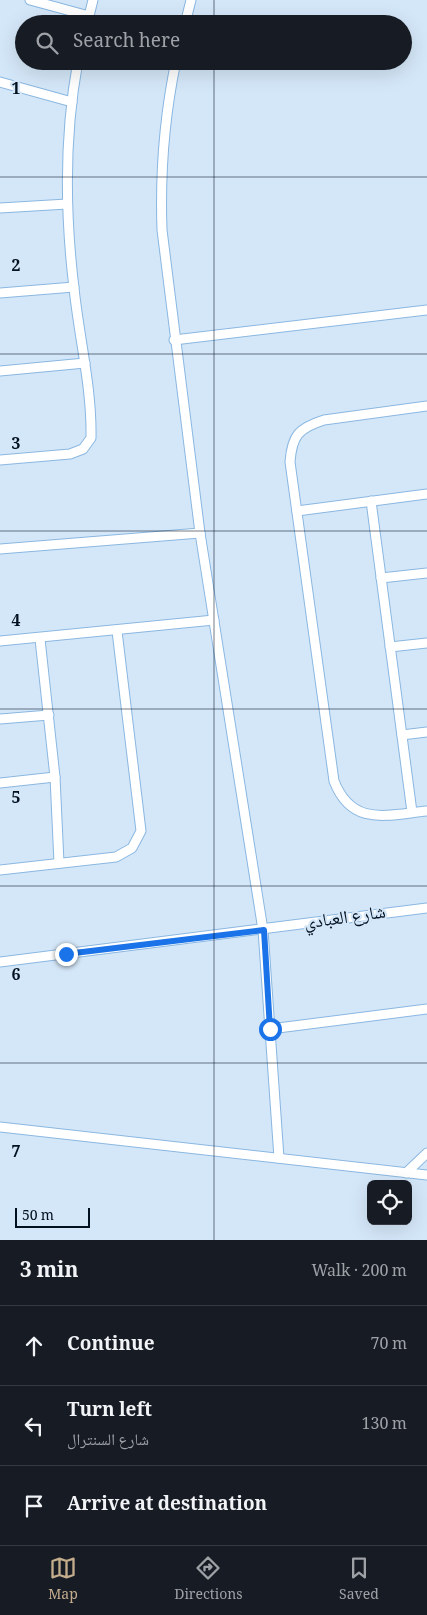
<!DOCTYPE html>
<html lang="en">
<head>
<meta charset="utf-8">
<style>
	:root { --surface:#171b24; --page:#20242c; --text:#f1f3f6; --muted:#9ea1a6; --line:#363941; --accent:#c4ad8d }
	body { margin:0; font-family:Georgia,"Noto Naskh Arabic",serif; background:var(--page); color:var(--text) }
	.controls { position:absolute; right:15px; bottom:15px; display:grid; overflow:hidden; border-radius:8px; box-shadow:0 5px 20px #0002 }
	.controls button { width:45px; height:45px; display:grid; place-items:center; padding:0; border:0; border-bottom:1px solid var(--line); background:var(--surface); color:var(--text); font:25px sans-serif }
	.scale { position:absolute; left:15px; bottom:12px; width:75px; box-sizing:border-box; padding-left:5px; border:2px solid #021120; border-top:0; font-size:14px; line-height:18px; white-space:nowrap; color:#021120; -webkit-text-stroke:4px #d4e7f8; paint-order:stroke }
	.stop { position:absolute; width:15px; height:15px; margin:-11px; border:4px solid #1a73e8; border-radius:50%; background:#fff }
	.stop.end { background:#1a73e8; border-color:#fff; box-shadow:0 1px 5px #0008 }
	.list { margin:0; padding:0; list-style:none }
	h2 { display:flex; justify-content:space-between; align-items:center; height:65px; margin:0; padding:0 20px; font-size:21px }
	h2 small { font-size:16px; font-weight:400; color:var(--muted) }
	.list li { display:grid; grid-template-columns:32px 1fr auto; gap:15px; align-items:center; box-sizing:border-box; height:80px; padding:0 20px; border-top:1px solid var(--line) }
	.list b { display:block; font-size:19px; white-space:nowrap }
	.list p { margin:0; font-size:16px; white-space:nowrap; color:var(--muted) }
	.list em { font-size:16px; font-style:normal; color:var(--muted) }
	.icon { flex:none; width:28px; height:28px; fill:none; stroke:currentColor; stroke-width:2; stroke-linecap:round; stroke-linejoin:round }
	.map { position:relative; flex:none; width:427px; height:1240px; overflow:hidden }
	.search { position:absolute; background:var(--surface); box-shadow:0 5px 20px #0002; left:15px; right:15px; top:15px; height:55px; display:flex; align-items:center; gap:12px; box-sizing:border-box; padding:0 18px; border-radius:28px; color:var(--muted); font-size:19px }
	.sheet { height:305px; background:var(--surface) }
	nav { display:flex; justify-content:space-around; align-items:center; box-sizing:border-box; height:70px; border-top:1px solid var(--line); background:var(--surface); font-size:14px; color:var(--muted) }
	nav a { display:grid; justify-items:center; gap:2px }
	nav .on { color:var(--accent) }
	.map>svg:first-child { display:block }
	.lines { fill:none; stroke-linecap:round; stroke-linejoin:round }
	.minor-casing { stroke:#8ab7e1; stroke-width:11 }
	.minor { stroke:#fff; stroke-width:9 }
	.route { stroke:#1a73e8; stroke-width:6 }
	.grid { fill:none; stroke:#021120; stroke-width:1; stroke-opacity:0.55 }
	.labels { text-anchor:middle; dominant-baseline:central; stroke-width:4.5; stroke-linejoin:round; paint-order:stroke }
	.street-label { font-size:18px; fill:#021120; stroke:#d4e7f8 }
	.grid-label { font-size:16px; text-anchor:middle; font-weight:bold; fill:#021120; stroke:#d4e7f8; stroke-width:4.5; stroke-linejoin:round; paint-order:stroke }
</style>
</head>
<body>
<div class="map">
<svg width="427" height="1240" viewBox="0 0 427 1240">
	<rect width="100%" height="100%" fill="#d4e7f8"/>
	<g class="lines">
		<defs>
			<g id="minor">
				<polyline points="30,0 89,16"/>
				<polyline points="87,24 93,0"/>
				<polyline points="185,24 191,0"/>
				<path d="M176 61C164 118 160 173 162 230L200 533 263 930 279 1158"/>
				<polyline points="0,82 72,102"/>
				<polyline points="0,208 67,204"/>
				<polyline points="0,293 74,287"/>
				<polyline points="174,340 427,310"/>
				<polyline points="0,371 85,363"/>
				<path d="M427 406 324 420C299 428 292 435 290 462L334 781C352 827 386 815 427 811"/>
				<path d="M0 460 70 454 83 449 91 438C92 388 79 337 74 288 65 213 64 136 78 61"/>
				<polyline points="371,501 412,812"/>
				<polyline points="297,511 427,494"/>
				<polyline points="0,549 200,533"/>
				<polyline points="381,578 427,573"/>
				<polyline points="40,639 55,777 59,863"/>
				<polyline points="0,641 214,620"/>
				<polyline points="390,647 427,643"/>
				<polyline points="0,719 49,715"/>
				<polyline points="402,735 427,732"/>
				<polyline points="0,783 55,777"/>
				<polyline points="0,870 116,857 132,848 141,831 117,631"/>
				<polyline points="0,962 427,908"/>
				<polyline points="270,1029 427,1009"/>
				<polyline points="0,1127 427,1175"/>
				<polyline points="406,1173 427,1153"/>
			</g>
		</defs>
		<use href="#minor" class="minor-casing"/>
		<use href="#minor" class="minor"/>
	</g>
	<g class="lines">
		<polyline class="route" points="66,954 264,930 270,1029"/>
	</g>
	<path class="grid" d="M214 0V24M214 61V1240M0 177H427M0 354H427M0 531H427M0 709H427M0 886H427M0 1063H427"/>
	<g class="labels">
		<g class="street-label">
			<text transform="translate(345 919) rotate(-8)">شارع العبادي</text>
		</g>
	</g>
	<g class="grid-label">
		<text x="16" y="94">1</text>
		<text x="16" y="271">2</text>
		<text x="16" y="449">3</text>
		<text x="16" y="626">4</text>
		<text x="16" y="803">5</text>
		<text x="16" y="980">6</text>
		<text x="16" y="1157">7</text>
	</g>
</svg>
<div class="controls">
<button><svg class="icon" aria-label="locate" viewBox="0 0 24 24"><circle cx="12" cy="12" r="6"/><path d="M12 2v4M12 18v4M2 12h4M18 12h4"/></svg></button>
</div>
<div class="scale">50 m</div>
<div class="stop" style="left:270px;top:1029px"></div>
<div class="stop end" style="left:66px;top:954px"></div>
<div class="search"><svg class="icon" aria-label="search" viewBox="0 0 24 24"><circle cx="10" cy="10" r="6"/><path d="M15 15l6 6"/></svg>Search here</div>
</div>
<section class="sheet">
<h2>3 min<small>Walk · 200 m</small></h2>
<ul class="list">
<li><svg class="icon" aria-label="ahead" viewBox="0 0 24 24"><path d="M12 20V5M6 11l6-6 6 6"/></svg><div><b>Continue</b></div><em>70 m</em></li>
<li><svg class="icon" aria-label="left" viewBox="0 0 24 24"><path d="M17 20v-9H6M10 6l-5 5 5 5"/></svg><div><b>Turn left</b><p>شارع السنترال</p></div><em>130 m</em></li>
<li><svg class="icon" aria-label="arrive" viewBox="0 0 24 24"><path d="M6 21V4h12l-3 4 3 4H6"/></svg><div><b>Arrive at destination</b></div></li>
</ul>
</section>
<nav>
<a class="on"><svg class="icon" aria-label="map" viewBox="0 0 24 24"><path d="M3 6l6-2 6 2 6-2v14l-6 2-6-2-6 2zM9 4v14M15 6v14"/></svg>Map</a>
<a><svg class="icon" aria-label="directions" viewBox="0 0 24 24"><path d="M12 3l9 9-9 9-9-9zM9 14v-3h6M13 9l2 2-2 2"/></svg>Directions</a>
<a><svg class="icon" aria-label="saved" viewBox="0 0 24 24"><path d="M7 4h10v16l-5-4-5 4z"/></svg>Saved</a>
</nav>
</body>
</html>
